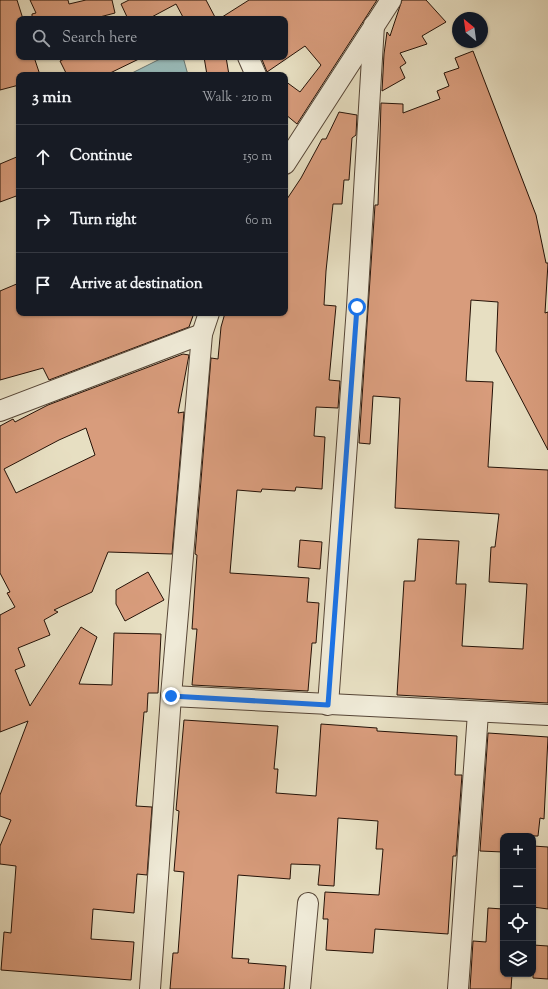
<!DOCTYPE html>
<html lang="en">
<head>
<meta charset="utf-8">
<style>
	:root { --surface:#171b24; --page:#20242c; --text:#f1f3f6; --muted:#9ea1a6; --line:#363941 }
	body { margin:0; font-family:"Sorts Mill Goudy",serif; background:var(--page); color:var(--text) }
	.controls { position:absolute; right:12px; bottom:12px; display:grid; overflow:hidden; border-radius:8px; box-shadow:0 1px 3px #0004 }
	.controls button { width:36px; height:36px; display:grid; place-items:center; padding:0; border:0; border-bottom:1px solid var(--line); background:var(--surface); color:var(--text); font:20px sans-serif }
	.compass { position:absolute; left:452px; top:12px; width:36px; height:36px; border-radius:50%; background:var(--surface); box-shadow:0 1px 3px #0004; rotate:331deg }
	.stop { position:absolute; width:12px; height:12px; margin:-9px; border:3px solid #1a73e8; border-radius:50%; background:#fff }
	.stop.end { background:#1a73e8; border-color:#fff; box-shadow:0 1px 4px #0008 }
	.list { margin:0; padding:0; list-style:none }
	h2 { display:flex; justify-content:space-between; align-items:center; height:52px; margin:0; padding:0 16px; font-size:17px }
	h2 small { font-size:13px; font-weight:400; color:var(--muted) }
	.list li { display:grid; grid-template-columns:26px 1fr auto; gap:12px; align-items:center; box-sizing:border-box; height:64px; padding:0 16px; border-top:1px solid var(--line) }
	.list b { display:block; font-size:15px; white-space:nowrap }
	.list em { font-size:13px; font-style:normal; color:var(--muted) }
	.icon { flex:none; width:22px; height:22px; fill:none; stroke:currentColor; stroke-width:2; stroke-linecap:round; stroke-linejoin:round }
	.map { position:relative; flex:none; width:548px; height:989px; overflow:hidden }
	.search { position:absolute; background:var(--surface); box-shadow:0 1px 3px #0004; left:16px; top:16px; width:272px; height:44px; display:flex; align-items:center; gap:10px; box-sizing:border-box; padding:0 14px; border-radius:8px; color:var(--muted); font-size:15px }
	.panel { position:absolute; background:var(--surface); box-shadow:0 1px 3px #0004; left:16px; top:72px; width:272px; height:244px; border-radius:8px }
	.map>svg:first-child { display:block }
	.water { fill:#98bbba; stroke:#6a7772 }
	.building { fill:#d89c7c; stroke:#251207; fill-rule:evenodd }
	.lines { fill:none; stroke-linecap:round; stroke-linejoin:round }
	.minor-casing { stroke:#564536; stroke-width:22 }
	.minor { stroke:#efead7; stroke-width:20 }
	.route { stroke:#1a73e8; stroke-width:5 }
</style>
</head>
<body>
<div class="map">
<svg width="548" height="989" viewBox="0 0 548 989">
	<rect width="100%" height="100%" fill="#e7dfc2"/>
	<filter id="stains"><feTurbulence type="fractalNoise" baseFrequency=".005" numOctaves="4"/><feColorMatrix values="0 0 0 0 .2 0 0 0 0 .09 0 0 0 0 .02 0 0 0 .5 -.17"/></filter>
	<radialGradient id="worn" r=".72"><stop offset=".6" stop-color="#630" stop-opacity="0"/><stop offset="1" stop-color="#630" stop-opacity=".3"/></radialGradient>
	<polygon class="water" points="164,57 183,57 188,75 128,75"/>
	<g class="building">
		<polygon points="0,0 17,0 23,19 19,19 19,57 34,57 40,75 19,75 19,85 0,90"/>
		<polygon points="30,0 68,0 69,4 86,0 112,0 115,13 92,19 32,19 32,14 36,13"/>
		<polygon points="129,0 206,0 216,19 184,19 176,4 148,19 128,19 121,4"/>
		<polygon points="249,0 377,0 297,124 285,114 285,81 300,92 321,65 305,46 267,72 261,57 285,57 285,19 219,19"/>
		<polygon points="402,0 426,0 446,22 422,36 427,44 400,53 406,63 400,67 405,78 382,91 384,54 387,32 390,36"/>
		<polygon points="473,51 536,215 546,263 548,263 545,313 548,312 548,450 496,351 498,302 471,300 466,381 493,382 488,467 548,470 548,703 397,695 404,581 415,581 418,539 459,541 456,584 466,584 462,646 523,649 527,584 489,582 491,547 495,547 499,514 395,508 400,398 373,396 370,444 359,443 375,205 378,205 381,103 403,104 403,113 440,99 437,91 449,86 444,73 459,68 455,58"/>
		<polygon points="68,57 143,57 106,75 67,75 60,61"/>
		<polygon points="204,57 226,57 229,75 207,75"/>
		<polygon points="339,112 357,115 356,135 352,138 349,180 344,180 342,204 333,204 326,271 324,305 336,306 329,380 340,381 338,408 316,407 314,436 325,437 322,489 296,487 295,491 262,489 261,492 237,490 230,573 309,578 307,602 319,603 316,643 312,643 308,691 192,685 197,629 192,629 197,555 195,554 211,358 218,359 221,327 225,313 285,313 285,202 301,178 322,139 326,139"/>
		<polygon points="19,156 19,195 0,202 0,164"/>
		<polygon points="19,283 19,313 194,313 189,327 49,380 43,368 0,380 0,291"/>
		<path d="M183 354 189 355 178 413 184 412 172 554 108 552 92 592 54 610 58 612 44 620 50 635 18 648 25 666 15 670 30 706 81 627 97 637 79 684 112 685 114 633 161 634 158 693H148L147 712H144L136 806 152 807 147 875 137 874 134 913 93 909 91 939 134 942 131 980 1 970 4 932 11 933 16 866 0 864V846L11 820 0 816V795L28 721 0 732V615L15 607 7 593 10 592 0 573V426L13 419 15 422 48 405ZM86 428 95 455 16 493 4 469 59 440Z"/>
		<polygon points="300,540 322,542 320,569 298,567"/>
		<polygon points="148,572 164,600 125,621 116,604 116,590"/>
		<polygon points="184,720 278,726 274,769 278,769 276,793 316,796 321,724 377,728 377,731 457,736 455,775 462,775 456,856 453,856 448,934 375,929 373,953 326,950 328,919 323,919 325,892 379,895 383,849 376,849 378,821 338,818 334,886 318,885 320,865 291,864 290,879 238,875 232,958 249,959 248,963 286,966 284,989 170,989 173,953 178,953 184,872 174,871 179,811 176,810"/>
		<polygon points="488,733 548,737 544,819 540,818 538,836 503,836 503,852 480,851"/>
		<polygon points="533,846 548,847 548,909 533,907"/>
		<polygon points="488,908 503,909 503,974 512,974 511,989 470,989 473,941 486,942"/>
		<polygon points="533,945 548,946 548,979 533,978"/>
	</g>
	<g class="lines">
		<defs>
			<g id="minor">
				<polyline points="248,57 256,75"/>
				<polyline points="285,164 391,0"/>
				<polyline points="0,411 202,334"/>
				<polyline points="171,696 548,715"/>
				<polyline points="328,705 357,307 374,25"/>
				<polyline points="150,989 171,696 202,334 209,313"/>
				<polyline points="300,989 308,903"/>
				<polyline points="458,989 478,713"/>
			</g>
		</defs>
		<use href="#minor" class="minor-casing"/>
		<use href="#minor" class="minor"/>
	</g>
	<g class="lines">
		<polyline class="route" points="171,696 328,705 357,307"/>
	</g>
	<rect width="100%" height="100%" filter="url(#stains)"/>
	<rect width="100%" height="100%" fill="url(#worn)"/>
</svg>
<div class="controls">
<button>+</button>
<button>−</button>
<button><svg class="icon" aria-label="locate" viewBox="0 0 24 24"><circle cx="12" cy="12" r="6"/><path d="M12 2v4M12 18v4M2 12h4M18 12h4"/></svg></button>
<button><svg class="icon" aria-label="layers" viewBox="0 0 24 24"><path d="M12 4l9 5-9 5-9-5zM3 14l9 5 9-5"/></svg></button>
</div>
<svg class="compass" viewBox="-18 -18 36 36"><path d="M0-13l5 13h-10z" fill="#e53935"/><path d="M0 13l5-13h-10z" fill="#9ea1a6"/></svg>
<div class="stop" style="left:357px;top:307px"></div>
<div class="stop end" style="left:171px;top:696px"></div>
<div class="search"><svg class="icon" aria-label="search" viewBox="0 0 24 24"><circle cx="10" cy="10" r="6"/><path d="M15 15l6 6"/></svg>Search here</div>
<section class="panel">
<h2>3 min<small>Walk · 210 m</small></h2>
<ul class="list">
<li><svg class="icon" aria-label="ahead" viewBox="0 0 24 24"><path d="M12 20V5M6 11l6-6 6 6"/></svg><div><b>Continue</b></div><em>150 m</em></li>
<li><svg class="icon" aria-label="right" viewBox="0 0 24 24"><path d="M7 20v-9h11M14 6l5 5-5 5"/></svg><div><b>Turn right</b></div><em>60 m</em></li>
<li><svg class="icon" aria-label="arrive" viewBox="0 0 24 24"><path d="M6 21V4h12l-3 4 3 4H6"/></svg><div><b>Arrive at destination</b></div></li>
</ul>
</section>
</div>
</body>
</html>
